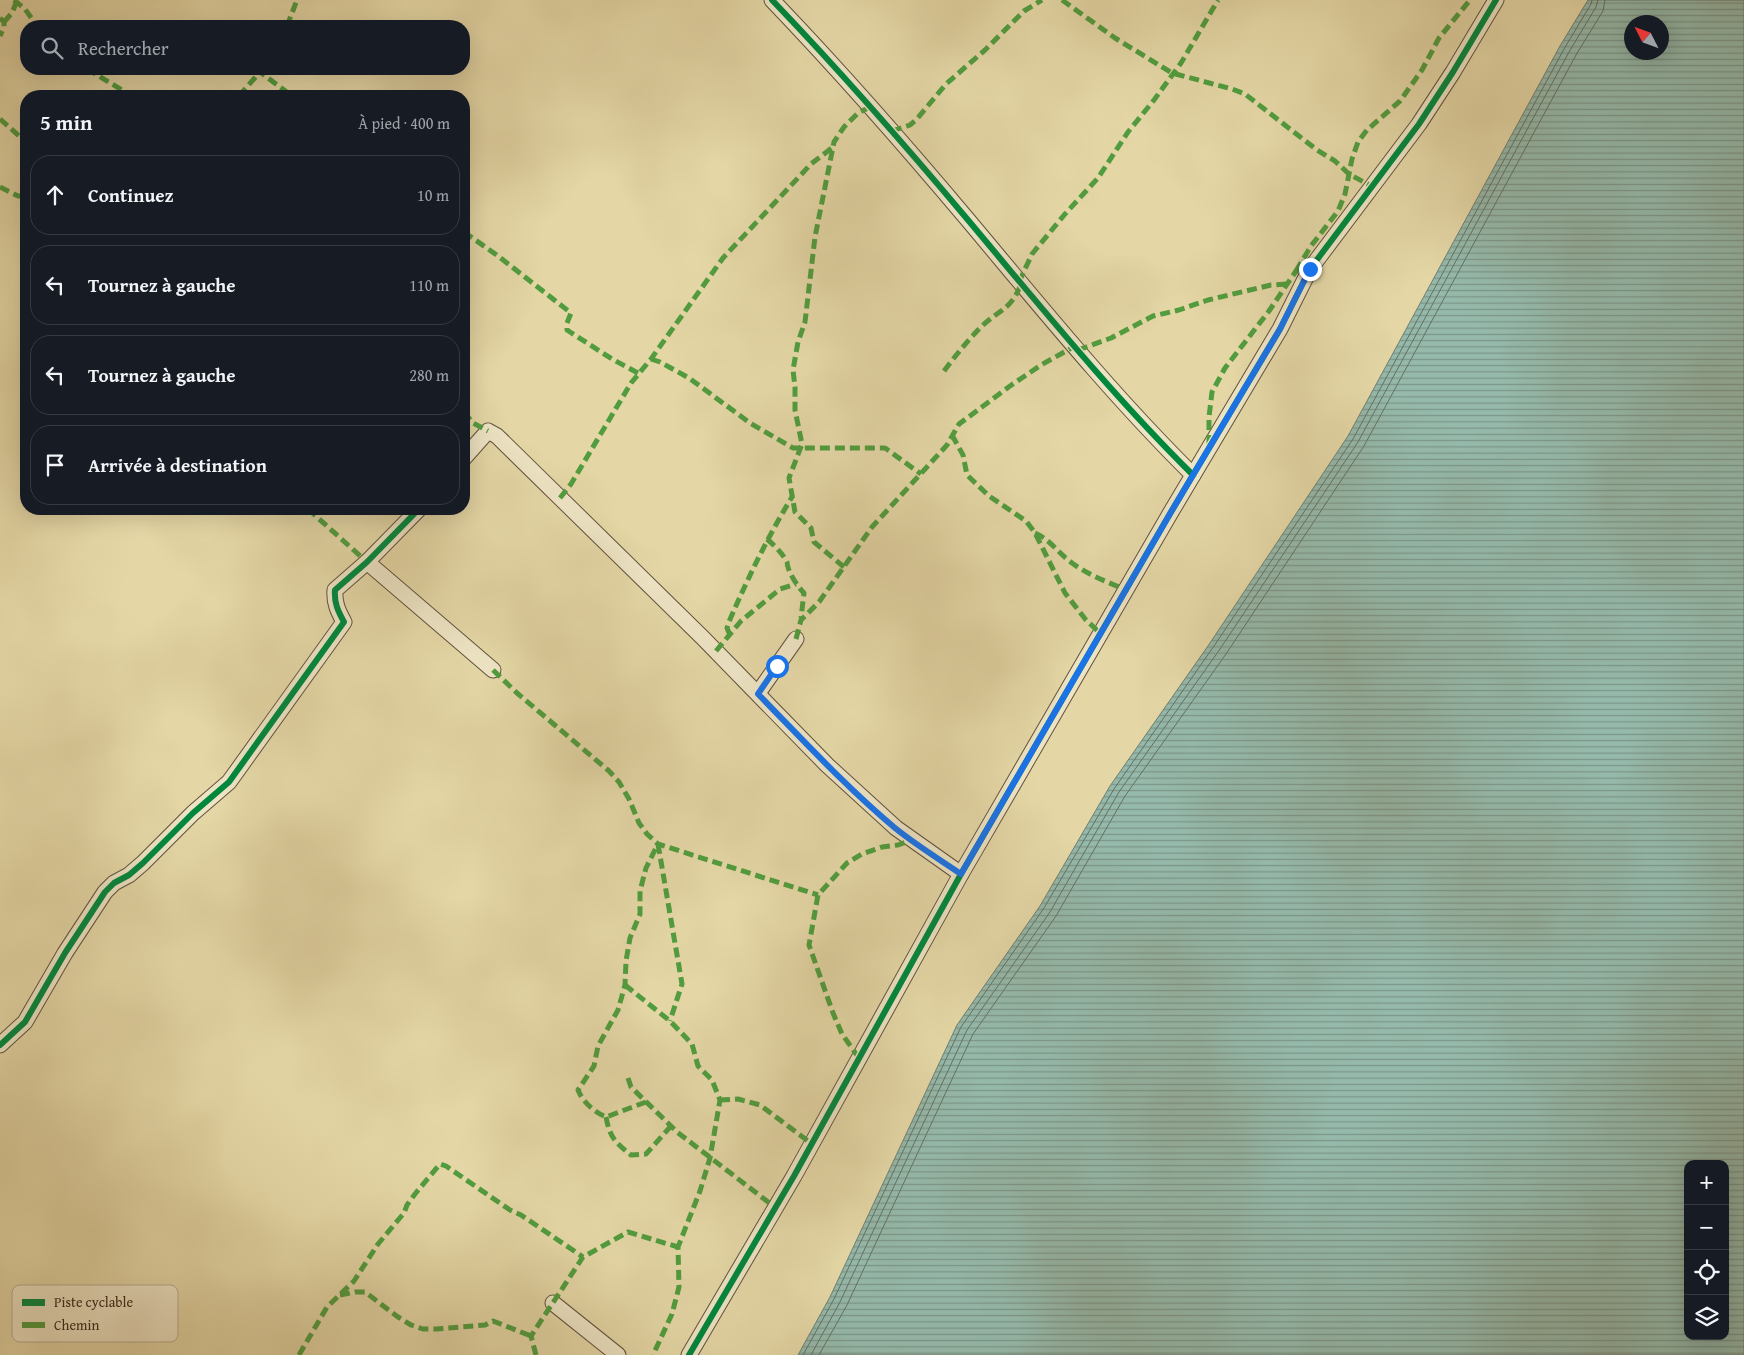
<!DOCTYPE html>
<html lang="fr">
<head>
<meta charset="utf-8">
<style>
	:root { --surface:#171b24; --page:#20242c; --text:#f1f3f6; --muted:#9ea1a6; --line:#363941 }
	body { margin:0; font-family:"Gentium Book Plus",serif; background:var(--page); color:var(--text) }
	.controls { position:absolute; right:15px; bottom:15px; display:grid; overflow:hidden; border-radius:10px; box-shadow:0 5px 20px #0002 }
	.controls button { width:45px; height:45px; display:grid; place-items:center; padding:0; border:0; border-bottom:1px solid var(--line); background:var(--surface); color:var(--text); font:25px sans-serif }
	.compass { position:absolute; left:1624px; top:15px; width:45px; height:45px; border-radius:50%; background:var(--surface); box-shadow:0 5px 20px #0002; rotate:312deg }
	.stop { position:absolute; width:15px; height:15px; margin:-11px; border:4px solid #1a73e8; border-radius:50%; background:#fff }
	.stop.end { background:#1a73e8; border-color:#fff; box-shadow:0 1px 5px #0008 }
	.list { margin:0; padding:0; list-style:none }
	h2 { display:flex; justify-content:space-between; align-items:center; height:65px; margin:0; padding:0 20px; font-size:21px }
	h2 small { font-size:16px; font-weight:400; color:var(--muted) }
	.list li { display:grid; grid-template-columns:32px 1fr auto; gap:15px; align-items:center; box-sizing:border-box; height:80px; margin:0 10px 10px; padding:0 10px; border:1px solid var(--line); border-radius:20px }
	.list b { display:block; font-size:19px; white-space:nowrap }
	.list em { font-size:16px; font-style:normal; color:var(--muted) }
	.icon { flex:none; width:28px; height:28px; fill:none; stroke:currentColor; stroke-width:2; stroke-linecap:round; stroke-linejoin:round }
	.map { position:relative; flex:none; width:1744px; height:1355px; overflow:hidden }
	.search { position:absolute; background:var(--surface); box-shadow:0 5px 20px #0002; left:20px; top:20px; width:450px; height:55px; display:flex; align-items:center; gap:12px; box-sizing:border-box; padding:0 18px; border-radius:20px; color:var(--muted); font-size:19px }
	.panel { position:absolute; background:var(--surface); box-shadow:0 5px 20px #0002; left:20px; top:90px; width:450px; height:425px; border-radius:20px }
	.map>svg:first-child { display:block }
	.water { fill:url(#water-rules); stroke:#6f7e70; fill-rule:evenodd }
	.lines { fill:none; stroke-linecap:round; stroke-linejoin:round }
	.shore { stroke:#657062; stroke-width:1 }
	.minor-casing { stroke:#61523d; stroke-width:17 }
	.minor { stroke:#ede4c4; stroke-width:15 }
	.quiet { stroke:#519c3e; stroke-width:5; stroke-dasharray:10 5; stroke-linecap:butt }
	.cycleway-casing { stroke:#ede4c4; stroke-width:9 }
	.cycleway { stroke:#00873e; stroke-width:6 }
	.route { stroke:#1a73e8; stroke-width:6 }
	.key { fill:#ede4c4; stroke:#b6ab91; stroke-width:1 }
	.key-label { font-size:14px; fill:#35261a }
</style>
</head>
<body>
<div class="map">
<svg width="1744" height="1355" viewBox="0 0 1744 1355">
	<defs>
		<pattern id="water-rules" width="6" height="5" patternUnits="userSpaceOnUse" patternTransform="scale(1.25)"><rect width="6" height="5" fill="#95b9aa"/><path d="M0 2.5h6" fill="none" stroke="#7a968a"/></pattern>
	</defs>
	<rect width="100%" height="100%" fill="#e4d6a5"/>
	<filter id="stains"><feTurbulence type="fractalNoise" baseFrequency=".004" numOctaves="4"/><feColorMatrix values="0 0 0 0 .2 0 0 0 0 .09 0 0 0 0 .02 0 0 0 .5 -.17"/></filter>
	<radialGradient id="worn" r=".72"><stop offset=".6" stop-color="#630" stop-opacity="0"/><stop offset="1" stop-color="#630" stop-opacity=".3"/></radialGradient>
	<path class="water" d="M1588 0H1744V1355H798L830 1297 957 1025 1040 906 1110 786 1210 643 1348 436 1560 46ZM1632 22H1662V52H1632ZM1688 1164H1725V1336H1688Z"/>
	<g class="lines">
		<g class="shore">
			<polyline points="803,1355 834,1299 961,1027 1044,908 1114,789 1214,646 1353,439 1564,49 1591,4 1592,0"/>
			<polyline points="811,1355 840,1302 967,1030 1050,912 1119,792 1220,649 1358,442 1569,52 1596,7 1598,0"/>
			<polyline points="819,1355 847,1305 973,1034 1056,916 1125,796 1226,654 1364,446 1576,55 1603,11 1605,0"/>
		</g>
		<defs>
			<g id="minor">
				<path d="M772 0C840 71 905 145 968 220 1041 307 1112 395 1193 475"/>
				<polyline points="464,458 488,431 497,436 703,638 827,765 896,828 961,874"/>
				<polyline points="367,562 493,670"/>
				<polyline points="758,693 796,639"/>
				<path d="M0 1045 25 1022 65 953 105 892 114 883 129 875 143 863 193 813 229 782 344 622C338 611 334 603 335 590L367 562 419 509"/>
				<polyline points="553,1303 618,1355"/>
				<polyline points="689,1355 794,1176 961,874 1171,512 1280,329 1310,269 1419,124 1453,72 1496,0"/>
			</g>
		</defs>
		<use href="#minor" class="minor-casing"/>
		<use href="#minor" class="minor"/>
		<g class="quiet">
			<polyline points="14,0 25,9 37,26"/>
			<polyline points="1062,0 1115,38 1172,73 1232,89 1245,94 1317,150 1335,161 1349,174 1373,187"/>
			<polyline points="0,18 4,22 4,27 0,36"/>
			<polyline points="4,22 12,13 16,3"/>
			<polyline points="287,26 297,0"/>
			<polyline points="87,69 132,96"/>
			<polyline points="263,69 260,72 292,96"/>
			<polyline points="239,96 260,72"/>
			<polyline points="0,119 26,142"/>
			<polyline points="892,131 910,125 916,120 946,84 985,50 1024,11 1042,0"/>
			<polyline points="0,187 18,196 26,196"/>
			<polyline points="464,232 498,256 571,313 567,323 567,330 612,359 638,373"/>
			<polyline points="1296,271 1311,246 1338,211 1345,194 1352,159 1358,142 1367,130 1400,101 1422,70 1439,38 1470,0"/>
			<polyline points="1019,282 1032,254 1065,214 1098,178 1128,132 1154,100 1181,63 1218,0"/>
			<polyline points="1078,350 1111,338 1153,316 1179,310 1208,300 1271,285 1288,284"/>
			<polyline points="651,359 660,362 689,378 750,423 793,448 885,448 921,474"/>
			<path d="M944 371C956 355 968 340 982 326 1000 309 1011 310 1021 284"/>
			<polyline points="464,412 473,423 488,431"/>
			<polyline points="952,435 963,455 967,475 989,496 1026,521 1035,533 1065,593 1086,620 1101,634"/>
			<polyline points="1209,445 1209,417 1212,392 1225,368 1269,311 1296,271 1302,268"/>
			<polyline points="560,498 571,484 631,383 651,359 723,258 811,164 833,147"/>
			<polyline points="308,509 367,562"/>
			<path d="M1035 533C1051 540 1059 554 1072 563 1088 575 1108 582 1126 590"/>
			<path d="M767 539C774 545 781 552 786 560 789 566 786 561 788 567 790 575 798 587 804 593L801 618"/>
			<polyline points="844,567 814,542 811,528 795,512 789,478 802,444 795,410 795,387 793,370 798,342 805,322 815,237 834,142 844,127 858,113 870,107"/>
			<path d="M730 635 727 628 728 624C747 580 767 538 792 497"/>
			<polyline points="796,639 801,620 819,602 872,527 947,445 959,424 1010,386 1041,365 1075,346"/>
			<polyline points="716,651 741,621 752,612 780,589 796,584"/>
			<polyline points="493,670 517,693 609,771 619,782 629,799 639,823 647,834 658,844 818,895"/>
			<polyline points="658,844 682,984 670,1021"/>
			<polyline points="625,985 670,1021 692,1044 698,1066 712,1080 720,1100 710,1158 700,1191 678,1247 679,1287 672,1314 653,1355"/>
			<polyline points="859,1058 842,1034 833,1013 809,945 818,895 847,863 862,854 882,847 898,845 912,840"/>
			<polyline points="628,1078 631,1087 677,1132 776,1208"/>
			<polyline points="720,1100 738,1099 760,1105 812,1144"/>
			<path d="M646 1102 606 1117C594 1112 583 1102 578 1090L594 1066 598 1046 618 1010 625 985 626 961 630 938 640 914V891L646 868 658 844"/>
			<path d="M606 1117C610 1138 615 1142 631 1155L646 1154 671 1126"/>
			<polyline points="340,1295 355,1292 365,1292 398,1317 411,1325 423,1329 436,1329 485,1325 493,1321 531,1336"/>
			<polyline points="299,1355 327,1307 354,1281 378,1244 404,1213 407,1205 415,1194 440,1164 446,1166 510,1210 521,1215 583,1257"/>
			<polyline points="536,1355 531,1336 583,1257 628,1232 678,1247"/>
		</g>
		<defs>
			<g id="cycleway">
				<path d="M772 0C840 71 905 145 968 220 1041 307 1112 395 1193 475"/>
				<path d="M0 1045 25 1022 65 953 105 892 114 883 129 875 143 863 193 813 229 782 344 622C338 611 334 603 335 590L367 562 419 509"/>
				<polyline points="689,1355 794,1176 961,874 1171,512 1280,329 1310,269 1419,124 1453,72 1496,0"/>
			</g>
		</defs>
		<use href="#cycleway" class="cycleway-casing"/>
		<use href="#cycleway" class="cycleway"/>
	</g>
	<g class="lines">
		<path class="route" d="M777 666 758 694C802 739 846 787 895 828 916 845 939 859 961 874L1171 512 1280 329 1310 269"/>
	</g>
	<rect x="12" y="1285" width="166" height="57" rx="8" class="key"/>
	<rect x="22" y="1299" width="23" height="7" fill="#00873e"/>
	<rect x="22" y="1322" width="23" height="6" fill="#519c3e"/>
	<g class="key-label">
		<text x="54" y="1307">Piste cyclable</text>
		<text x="54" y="1330">Chemin</text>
	</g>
	<rect width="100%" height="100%" filter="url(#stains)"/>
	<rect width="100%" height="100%" fill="url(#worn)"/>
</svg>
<div class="controls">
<button>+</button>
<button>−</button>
<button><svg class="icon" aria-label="locate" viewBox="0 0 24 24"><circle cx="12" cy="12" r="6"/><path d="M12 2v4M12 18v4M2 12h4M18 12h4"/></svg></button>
<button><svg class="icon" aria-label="layers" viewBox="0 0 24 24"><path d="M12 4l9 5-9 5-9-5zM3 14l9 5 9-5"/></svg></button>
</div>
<svg class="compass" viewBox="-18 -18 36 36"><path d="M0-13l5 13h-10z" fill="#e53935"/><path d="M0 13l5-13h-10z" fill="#9ea1a6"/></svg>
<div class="stop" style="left:777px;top:666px"></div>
<div class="stop end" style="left:1310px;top:269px"></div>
<div class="search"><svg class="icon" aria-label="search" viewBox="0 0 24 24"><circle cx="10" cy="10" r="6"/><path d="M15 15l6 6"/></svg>Rechercher</div>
<section class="panel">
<h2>5 min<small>À pied · 400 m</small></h2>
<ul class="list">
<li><svg class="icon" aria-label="ahead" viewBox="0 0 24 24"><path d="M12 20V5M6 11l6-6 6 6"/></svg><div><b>Continuez</b></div><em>10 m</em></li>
<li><svg class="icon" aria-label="left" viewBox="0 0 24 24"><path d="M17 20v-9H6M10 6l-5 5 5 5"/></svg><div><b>Tournez à gauche</b></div><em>110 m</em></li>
<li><svg class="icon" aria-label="left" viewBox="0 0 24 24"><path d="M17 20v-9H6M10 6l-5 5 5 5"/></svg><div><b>Tournez à gauche</b></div><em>280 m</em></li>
<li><svg class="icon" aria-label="arrive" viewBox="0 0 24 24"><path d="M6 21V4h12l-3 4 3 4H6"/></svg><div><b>Arrivée à destination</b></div></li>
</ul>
</section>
</div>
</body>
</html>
